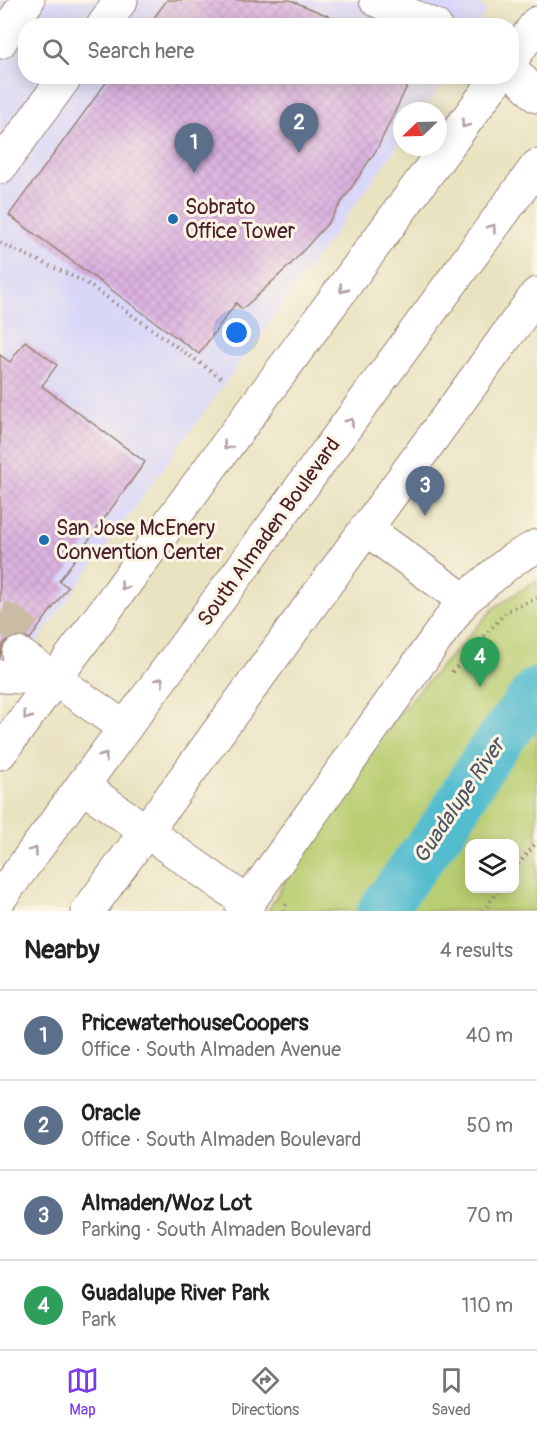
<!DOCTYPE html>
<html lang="en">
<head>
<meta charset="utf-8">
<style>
	:root { --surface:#fff; --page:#f2f2f2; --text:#222; --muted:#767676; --line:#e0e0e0; --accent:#7c3aed }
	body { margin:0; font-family:Pangolin,sans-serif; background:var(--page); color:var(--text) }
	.controls { position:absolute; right:18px; bottom:18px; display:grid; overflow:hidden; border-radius:12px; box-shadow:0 3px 15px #0003 }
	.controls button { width:54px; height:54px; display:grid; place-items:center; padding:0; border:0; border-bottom:2px solid var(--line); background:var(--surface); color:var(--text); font:30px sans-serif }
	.compass { position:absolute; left:393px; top:102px; width:54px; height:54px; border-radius:50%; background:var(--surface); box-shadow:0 3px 15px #0003; rotate:247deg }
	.you { position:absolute; left:237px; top:333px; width:21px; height:21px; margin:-15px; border:4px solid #fff; border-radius:50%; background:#1a73e8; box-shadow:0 0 0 9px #1a73e833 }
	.badge { display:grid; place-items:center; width:39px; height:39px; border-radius:50%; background:var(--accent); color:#fff; font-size:20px; font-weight:700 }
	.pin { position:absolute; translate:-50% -50px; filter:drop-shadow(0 2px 3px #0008) }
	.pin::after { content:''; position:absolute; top:32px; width:21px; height:18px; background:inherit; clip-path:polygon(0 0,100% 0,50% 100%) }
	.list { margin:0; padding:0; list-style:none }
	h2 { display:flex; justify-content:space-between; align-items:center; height:78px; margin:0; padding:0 24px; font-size:26px }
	h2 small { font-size:20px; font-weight:400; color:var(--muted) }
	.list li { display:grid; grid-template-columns:39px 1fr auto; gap:18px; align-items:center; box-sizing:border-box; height:90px; padding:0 24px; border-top:2px solid var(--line) }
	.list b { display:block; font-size:22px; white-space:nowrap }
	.list p { margin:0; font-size:20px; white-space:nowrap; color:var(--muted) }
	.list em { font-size:20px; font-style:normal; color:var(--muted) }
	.icon { flex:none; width:33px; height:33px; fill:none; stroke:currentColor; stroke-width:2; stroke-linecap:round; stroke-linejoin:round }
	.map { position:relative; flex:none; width:537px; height:911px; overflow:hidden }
	.search { position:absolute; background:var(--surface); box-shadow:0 3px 15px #0003; left:18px; right:18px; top:18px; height:66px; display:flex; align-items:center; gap:15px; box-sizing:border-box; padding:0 21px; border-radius:24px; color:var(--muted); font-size:22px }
	.sheet { height:438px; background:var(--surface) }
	nav { display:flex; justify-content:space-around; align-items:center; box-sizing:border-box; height:84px; border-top:2px solid var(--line); background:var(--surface); font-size:16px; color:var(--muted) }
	nav a { display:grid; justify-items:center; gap:3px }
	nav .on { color:var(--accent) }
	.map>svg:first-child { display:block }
	.built { fill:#d9d7f8 }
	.green { fill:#b9ce72; stroke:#82764e; stroke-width:1.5; fill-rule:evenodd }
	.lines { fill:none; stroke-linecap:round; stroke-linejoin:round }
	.river { stroke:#52bccf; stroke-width:48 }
	.building { fill:url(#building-cross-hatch) }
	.minor-tunnel { stroke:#cabca4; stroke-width:33; stroke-dasharray:33 16; stroke-linecap:butt }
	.minor-casing { stroke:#9a8176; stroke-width:35 }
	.major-casing { stroke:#9a8176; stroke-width:35 }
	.path { stroke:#9a8176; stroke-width:4; stroke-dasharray:1.5 4.5; stroke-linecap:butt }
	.minor { stroke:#fff; stroke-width:33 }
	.major { stroke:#fff; stroke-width:33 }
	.oneway { stroke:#ae9aa0 }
	.poi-dot { fill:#1f6fb2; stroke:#fcf5e5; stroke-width:2 }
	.labels { text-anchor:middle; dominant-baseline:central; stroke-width:6; stroke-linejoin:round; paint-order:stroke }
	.poi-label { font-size:21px; fill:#4a1f2b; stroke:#fcf5e5; text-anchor:start }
	.street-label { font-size:21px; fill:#4a1f2b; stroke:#fcf5e5 }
	.water-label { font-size:22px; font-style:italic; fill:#4d5664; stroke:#fcf5e5 }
</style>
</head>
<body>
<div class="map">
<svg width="537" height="911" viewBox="0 0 537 911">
	<defs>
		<pattern id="building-cross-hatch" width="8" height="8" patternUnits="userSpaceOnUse" patternTransform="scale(1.5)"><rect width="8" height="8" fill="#dbb2e0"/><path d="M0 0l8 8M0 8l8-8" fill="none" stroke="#bd99c0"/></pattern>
	</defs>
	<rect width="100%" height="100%" fill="#fcf5e5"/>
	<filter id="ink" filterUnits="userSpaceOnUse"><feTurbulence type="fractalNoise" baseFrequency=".0167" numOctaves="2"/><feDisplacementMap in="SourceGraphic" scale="12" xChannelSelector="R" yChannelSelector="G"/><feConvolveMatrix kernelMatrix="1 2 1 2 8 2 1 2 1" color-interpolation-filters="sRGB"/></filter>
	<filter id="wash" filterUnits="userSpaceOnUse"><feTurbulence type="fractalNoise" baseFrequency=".008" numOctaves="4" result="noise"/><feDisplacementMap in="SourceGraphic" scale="24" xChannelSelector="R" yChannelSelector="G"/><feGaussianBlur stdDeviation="1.35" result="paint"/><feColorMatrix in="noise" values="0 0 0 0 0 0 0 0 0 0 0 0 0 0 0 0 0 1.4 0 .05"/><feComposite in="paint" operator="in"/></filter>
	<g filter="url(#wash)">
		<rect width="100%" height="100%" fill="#eae3c2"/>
		<polygon class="built" points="0,0 464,0 487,9 477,26 26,26 26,76 447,77 423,111 402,111 402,140 0,693"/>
		<path class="green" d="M537 580V911H268L350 767 495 607ZM470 844H514V888H470Z"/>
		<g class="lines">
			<polyline class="river" points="381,911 449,819 485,759 537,691"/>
		</g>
		<g id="blocks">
			<g class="building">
				<polygon points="167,0 290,0 350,25 148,26"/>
				<polygon points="111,76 412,76 377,149 328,223 291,264 259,294 242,309 236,303 199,354 9,215"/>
				<polygon points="25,341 57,365 42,386 145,462 59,581 68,587 30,639 20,635 11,637 3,644 0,658 0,355 10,362"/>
			</g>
		</g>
	</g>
	<g filter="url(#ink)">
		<use href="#blocks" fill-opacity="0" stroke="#9a8176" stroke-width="1.5"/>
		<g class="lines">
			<polyline class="minor-tunnel" points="0,617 10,621 31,637"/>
			<defs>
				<g id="minor">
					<polyline points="376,0 435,26"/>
					<polyline points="103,26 121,0"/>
					<polyline points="0,42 28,0"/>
					<polyline points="512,70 537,96"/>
					<polyline points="0,167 66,76"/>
					<polyline points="366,529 464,600"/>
					<polyline points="19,654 125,728"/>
					<polyline points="3,676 53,679"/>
					<polyline points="82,786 248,903"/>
					<polyline points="88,911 537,294"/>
					<polyline points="242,911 464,600 512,560 537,546"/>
				</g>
				<g id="major">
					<polyline points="512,59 537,23"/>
					<polyline points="0,753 499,76"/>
					<polyline points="0,898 537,166"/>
				</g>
			</defs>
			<use href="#minor" class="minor-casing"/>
			<use href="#major" class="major-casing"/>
			<g class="path">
				<polyline points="0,243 85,282 224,380"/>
				<polyline points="452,672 507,611 537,598"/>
				<polyline points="514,869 537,842"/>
				<polyline points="283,911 288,901"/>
				<polyline points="483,911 500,888"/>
			</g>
			<use href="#minor" class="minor"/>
			<use href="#major" class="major"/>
		</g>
		<defs><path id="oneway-chevron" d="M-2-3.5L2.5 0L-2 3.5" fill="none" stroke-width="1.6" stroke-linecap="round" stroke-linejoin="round" transform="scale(1.5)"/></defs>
		<g class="oneway">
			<use href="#oneway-chevron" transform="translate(465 124) rotate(126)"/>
			<use href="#oneway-chevron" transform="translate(492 228) rotate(-54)"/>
			<use href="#oneway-chevron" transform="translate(343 289) rotate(127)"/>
			<use href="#oneway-chevron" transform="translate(350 422) rotate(-54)"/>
			<use href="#oneway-chevron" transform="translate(227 446) rotate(127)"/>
			<use href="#oneway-chevron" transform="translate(124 586) rotate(126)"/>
			<use href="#oneway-chevron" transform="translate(160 681) rotate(-54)"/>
			<use href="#oneway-chevron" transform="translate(27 716) rotate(127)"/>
			<use href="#oneway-chevron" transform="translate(104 757) rotate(-53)"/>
			<use href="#oneway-chevron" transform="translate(34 851) rotate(-54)"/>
		</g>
	</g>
	<g class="poi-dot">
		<circle cx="173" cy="219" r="6"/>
		<circle cx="44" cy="540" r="6"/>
	</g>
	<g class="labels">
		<g class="poi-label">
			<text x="185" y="207">Sobrato<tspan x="185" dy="24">Office Tower</tspan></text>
			<text x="56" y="528">San Jose McEnery<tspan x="56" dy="24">Convention Center</tspan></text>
		</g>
		<g class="street-label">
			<text transform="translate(269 532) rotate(-54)">South Almaden Boulevard</text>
		</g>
		<g class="water-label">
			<text transform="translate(459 801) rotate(-56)">Guadalupe River</text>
		</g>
	</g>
</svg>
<div class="controls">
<button><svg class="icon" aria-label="layers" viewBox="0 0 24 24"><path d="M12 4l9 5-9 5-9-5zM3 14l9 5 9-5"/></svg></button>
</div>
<svg class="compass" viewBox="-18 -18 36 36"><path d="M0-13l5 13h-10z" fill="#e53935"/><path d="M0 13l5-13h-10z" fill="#767676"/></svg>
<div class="you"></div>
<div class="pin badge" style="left:194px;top:173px;background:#5c6f8a">1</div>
<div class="pin badge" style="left:299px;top:153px;background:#5c6f8a">2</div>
<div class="pin badge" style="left:425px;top:516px;background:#5c6f8a">3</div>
<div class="pin badge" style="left:480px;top:687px;background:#2e9e5b">4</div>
<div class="search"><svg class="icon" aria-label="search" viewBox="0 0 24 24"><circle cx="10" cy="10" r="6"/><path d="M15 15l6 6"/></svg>Search here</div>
</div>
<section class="sheet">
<h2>Nearby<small>4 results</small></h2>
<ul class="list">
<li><span class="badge" style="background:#5c6f8a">1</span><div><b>PricewaterhouseCoopers</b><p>Office · South Almaden Avenue</p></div><em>40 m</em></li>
<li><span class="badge" style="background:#5c6f8a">2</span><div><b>Oracle</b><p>Office · South Almaden Boulevard</p></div><em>50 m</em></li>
<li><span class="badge" style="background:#5c6f8a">3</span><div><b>Almaden/Woz Lot</b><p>Parking · South Almaden Boulevard</p></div><em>70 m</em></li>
<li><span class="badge" style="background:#2e9e5b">4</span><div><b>Guadalupe River Park</b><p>Park</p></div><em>110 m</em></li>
</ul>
</section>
<nav>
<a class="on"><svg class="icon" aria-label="map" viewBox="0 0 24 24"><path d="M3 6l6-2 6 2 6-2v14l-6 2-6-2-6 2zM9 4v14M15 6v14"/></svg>Map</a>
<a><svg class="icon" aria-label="directions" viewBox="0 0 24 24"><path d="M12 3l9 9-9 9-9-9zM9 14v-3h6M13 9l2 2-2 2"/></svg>Directions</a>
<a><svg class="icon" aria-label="saved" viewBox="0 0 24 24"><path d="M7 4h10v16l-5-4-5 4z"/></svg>Saved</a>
</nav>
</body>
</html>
